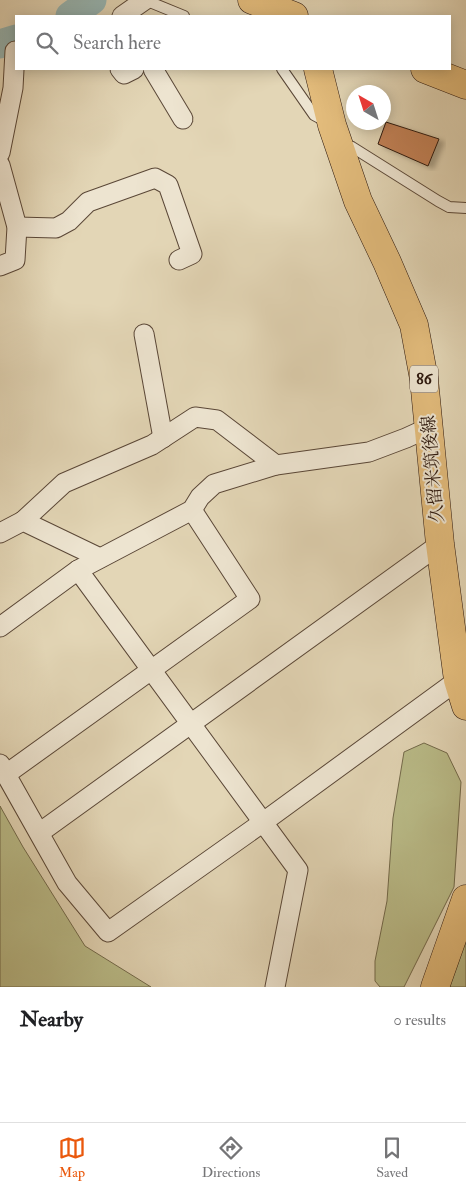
<!DOCTYPE html>
<html lang="en">
<head>
<meta charset="utf-8">
<style>
	:root { --surface:#fff; --page:#f6f6f6; --text:#202124; --muted:#757577; --line:#e0e0e0; --accent:#ea580c }
	body { margin:0; font-family:"IM FELL Double Pica","Noto Serif JP",serif; background:var(--page); color:var(--text) }
	.compass { position:absolute; left:346px; top:85px; width:45px; height:45px; border-radius:50%; background:var(--surface); box-shadow:0 2px 12px #0003; rotate:321deg }
	.list { margin:0; padding:0; list-style:none }
	h2 { display:flex; justify-content:space-between; align-items:center; height:65px; margin:0; padding:0 20px; font-size:21px }
	h2 small { font-size:16px; font-weight:400; color:var(--muted) }
	.icon { flex:none; width:28px; height:28px; fill:none; stroke:currentColor; stroke-width:2; stroke-linecap:round; stroke-linejoin:round }
	.map { position:relative; flex:none; width:466px; height:987px; overflow:hidden }
	.search { position:absolute; background:var(--surface); box-shadow:0 2px 12px #0003; left:15px; right:15px; top:15px; height:55px; display:flex; align-items:center; gap:12px; box-sizing:border-box; padding:0 18px; border-radius:0px; color:var(--muted); font-size:19px }
	.sheet { height:135px; background:var(--surface) }
	nav { display:flex; justify-content:space-around; align-items:center; box-sizing:border-box; height:70px; border-top:1px solid var(--line); background:var(--surface); font-size:14px; color:var(--muted) }
	nav a { display:grid; justify-items:center; gap:2px }
	nav .on { color:var(--accent) }
	.map>svg:first-child { display:block }
	.green { fill:#babc89; stroke:#736a4b }
	.lines { fill:none; stroke-linecap:round; stroke-linejoin:round }
	.river { stroke:#97b7b5; stroke-width:29 }
	.building { fill:#c38157; stroke:#2c170d; filter:url(#shadow) }
	.lane-casing { stroke:#5a4737; stroke-width:12 }
	.street-casing { stroke:#5a4737; stroke-width:21 }
	.primary-casing { stroke:#2c170d; stroke-width:29 }
	.highway-casing { stroke:#2c170d; stroke-width:29 }
	.lane { stroke:#ede4d0; stroke-width:10 }
	.street { stroke:#ede4d0; stroke-width:19 }
	.primary { stroke:#e2bb7b; stroke-width:28 }
	.highway { stroke:#e2bb7b; stroke-width:28 }
	.labels { text-anchor:middle; dominant-baseline:central; stroke-width:4; stroke-linejoin:round; paint-order:stroke }
	.shield { fill:#ede4d0; stroke:#665448; stroke-width:1 }
	.shield-label { font-size:16px; font-weight:bold; fill:#2c170d }
	.street-label { font-size:18px; fill:#2c170d; stroke:#ede4d0 }
</style>
</head>
<body>
<div class="map">
<svg width="466" height="987" viewBox="0 0 466 987">
	<defs>
		<filter id="shadow"><feDropShadow dx="5.5" dy="3" stdDeviation="2.5" flood-color="#0004"/></filter>
	</defs>
	<rect width="100%" height="100%" fill="#e3d6b6"/>
	<filter id="stains"><feTurbulence type="fractalNoise" baseFrequency=".004" numOctaves="4"/><feColorMatrix values="0 0 0 0 .2 0 0 0 0 .09 0 0 0 0 .02 0 0 0 .5 -.17"/></filter>
	<radialGradient id="worn" r=".72"><stop offset=".6" stop-color="#630" stop-opacity="0"/><stop offset="1" stop-color="#630" stop-opacity=".3"/></radialGradient>
	<g class="green">
		<polygon points="424,743 447,753 461,782 454,887 404,987 380,987 375,981 375,961 387,901 393,818 404,752"/>
		<polygon points="0,806 23,847 85,946 151,987 0,987"/>
		<polygon points="466,922 466,987 447,987"/>
	</g>
	<g class="lines">
		<g class="river">
			<polyline points="70,16 92,0"/>
			<polyline points="0,44 16,39"/>
		</g>
	</g>
	<polygon class="building" points="386,122 439,139 428,166 378,144"/>
	<g class="lines">
		<defs>
			<g id="lane">
				<polyline points="145,0 184,16"/>
				<polyline points="282,69 314,115 327,122"/>
				<polyline points="342,145 352,147 438,201 449,207 466,208"/>
			</g>
			<g id="street">
				<polyline points="122,16 145,0"/>
				<polyline points="120,69 124,74 134,69"/>
				<polyline points="153,69 183,119"/>
				<polyline points="0,153 13,88 15,51"/>
				<polyline points="0,165 17,227 15,260 0,266"/>
				<polyline points="17,227 56,228 69,221 88,202 155,178 168,185 192,254 179,260"/>
				<polyline points="144,334 163,438"/>
				<polyline points="23,521 64,483 152,445 195,417 217,420 276,465"/>
				<polyline points="0,533 23,521 100,558"/>
				<polyline points="78,570 298,870 275,987"/>
				<polyline points="0,627 78,570 192,510 200,497 214,484 276,465 369,452 406,438 430,427"/>
				<polyline points="0,764 67,883 108,932 262,823 458,680"/>
				<polyline points="5,775 250,599 192,510"/>
				<polyline points="42,831 440,544"/>
			</g>
			<g id="primary">
				<polyline points="318,69 332,125 358,201 387,262 414,325 424,379 440,544 458,680 466,706"/>
				<polyline points="435,987 466,899"/>
			</g>
			<g id="highway">
				<polyline points="252,0 294,16"/>
				<polyline points="425,69 466,85"/>
			</g>
		</defs>
		<use href="#lane" class="lane-casing"/>
		<use href="#street" class="street-casing"/>
		<use href="#primary" class="primary-casing"/>
		<use href="#highway" class="highway-casing"/>
		<use href="#lane" class="lane"/>
		<use href="#street" class="street"/>
		<use href="#primary" class="primary"/>
		<use href="#highway" class="highway"/>
	</g>
	<g class="labels">
		<rect class="shield" x="410" y="365.5" width="28" height="27" rx="4"/>
		<g class="shield-label">
			<text x="424" y="379">86</text>
		</g>
		<g class="street-label">
			<text transform="translate(433 469) rotate(-95)">久留米筑後線</text>
		</g>
	</g>
	<rect width="100%" height="100%" filter="url(#stains)"/>
	<rect width="100%" height="100%" fill="url(#worn)"/>
</svg>
<svg class="compass" viewBox="-18 -18 36 36"><path d="M0-13l5 13h-10z" fill="#e53935"/><path d="M0 13l5-13h-10z" fill="#757577"/></svg>
<div class="search"><svg class="icon" aria-label="search" viewBox="0 0 24 24"><circle cx="10" cy="10" r="6"/><path d="M15 15l6 6"/></svg>Search here</div>
</div>
<section class="sheet">
<h2>Nearby<small>0 results</small></h2>
<ul class="list">
</ul>
</section>
<nav>
<a class="on"><svg class="icon" aria-label="map" viewBox="0 0 24 24"><path d="M3 6l6-2 6 2 6-2v14l-6 2-6-2-6 2zM9 4v14M15 6v14"/></svg>Map</a>
<a><svg class="icon" aria-label="directions" viewBox="0 0 24 24"><path d="M12 3l9 9-9 9-9-9zM9 14v-3h6M13 9l2 2-2 2"/></svg>Directions</a>
<a><svg class="icon" aria-label="saved" viewBox="0 0 24 24"><path d="M7 4h10v16l-5-4-5 4z"/></svg>Saved</a>
</nav>
</body>
</html>
